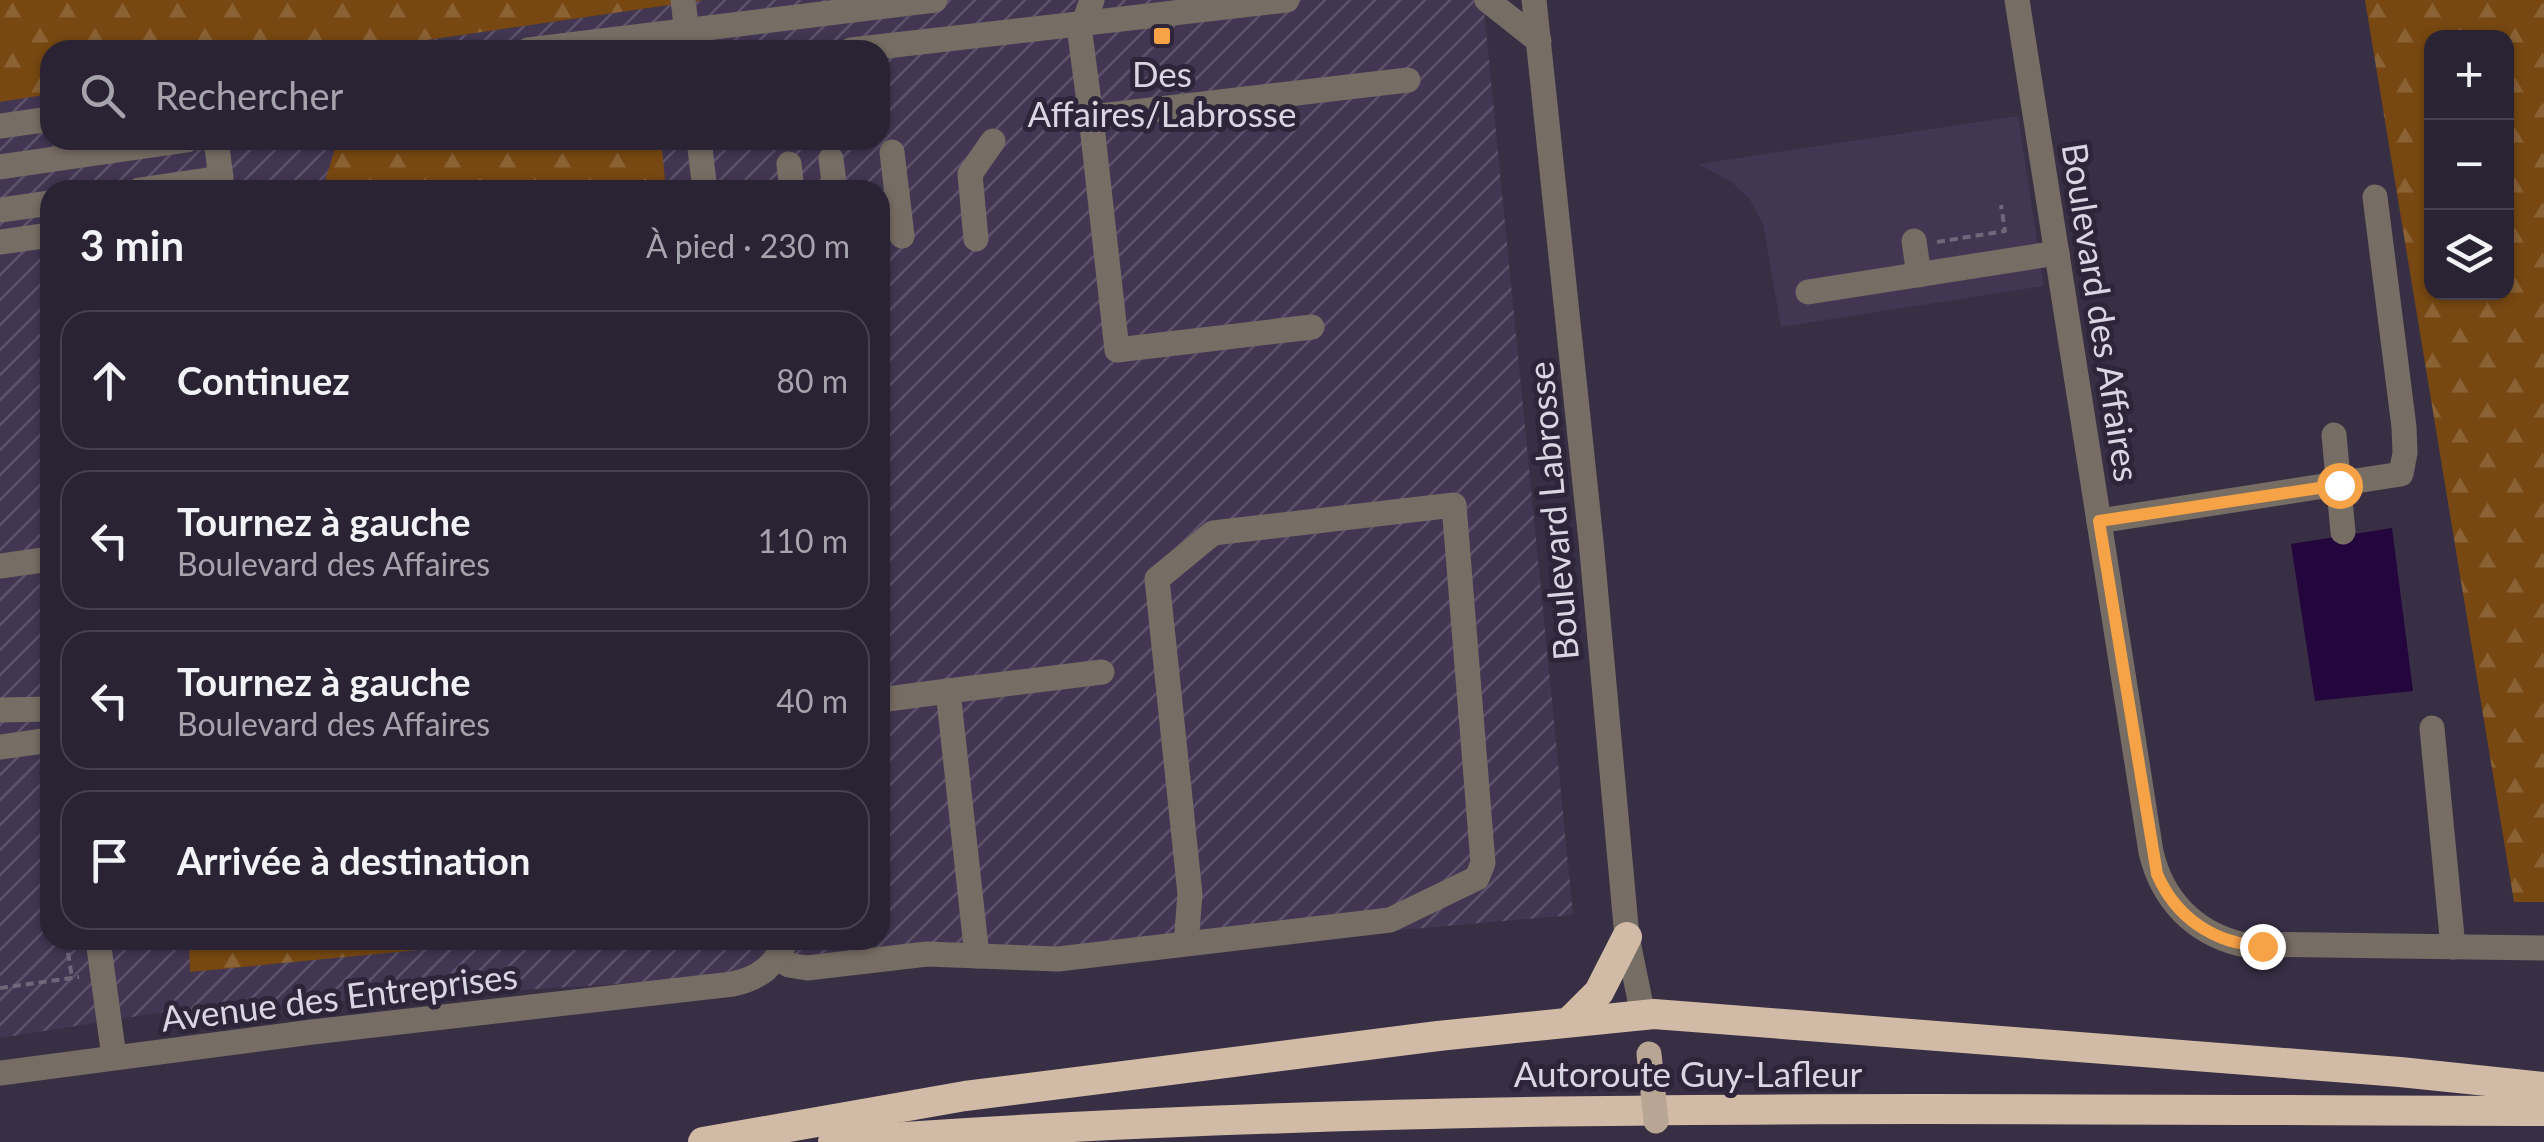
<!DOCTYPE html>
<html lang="fr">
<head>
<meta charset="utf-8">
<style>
	:root { --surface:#2a2334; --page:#362f40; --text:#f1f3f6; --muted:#a5a4ac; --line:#46404f }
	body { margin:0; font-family:Lato,sans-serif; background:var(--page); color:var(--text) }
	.controls { position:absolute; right:30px; top:30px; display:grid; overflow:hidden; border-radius:20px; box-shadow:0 2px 8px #0004 }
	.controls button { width:90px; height:90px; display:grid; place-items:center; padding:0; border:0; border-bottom:2px solid var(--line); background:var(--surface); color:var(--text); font:50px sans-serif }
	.stop { position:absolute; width:30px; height:30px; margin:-22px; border:8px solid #f6a247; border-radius:50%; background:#fff }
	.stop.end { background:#f6a247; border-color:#fff; box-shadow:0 2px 10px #0008 }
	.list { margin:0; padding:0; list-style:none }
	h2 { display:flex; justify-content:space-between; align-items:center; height:130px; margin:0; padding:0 40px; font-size:42px }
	h2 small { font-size:32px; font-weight:400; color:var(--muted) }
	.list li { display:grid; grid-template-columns:65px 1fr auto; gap:30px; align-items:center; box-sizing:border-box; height:140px; margin:0 20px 20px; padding:0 20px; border:2px solid var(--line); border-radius:30px }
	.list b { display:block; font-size:38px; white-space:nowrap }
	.list p { margin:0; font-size:32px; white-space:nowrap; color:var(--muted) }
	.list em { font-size:32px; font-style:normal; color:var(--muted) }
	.icon { flex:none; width:55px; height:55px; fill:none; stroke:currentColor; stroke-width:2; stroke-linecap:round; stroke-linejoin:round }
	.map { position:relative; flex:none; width:2544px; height:1142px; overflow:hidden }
	.search { position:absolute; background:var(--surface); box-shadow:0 2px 8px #0004; left:40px; top:40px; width:850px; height:110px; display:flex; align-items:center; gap:25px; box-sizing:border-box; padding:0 35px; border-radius:30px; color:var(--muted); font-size:38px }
	.panel { position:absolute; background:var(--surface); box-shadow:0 2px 8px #0004; left:40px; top:180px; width:850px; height:770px; border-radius:30px }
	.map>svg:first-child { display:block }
	.built { fill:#423652 }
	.industrial { fill:url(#industrial-furrows); fill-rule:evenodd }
	.forest { fill:url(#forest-firs); fill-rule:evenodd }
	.water { fill:#24053e }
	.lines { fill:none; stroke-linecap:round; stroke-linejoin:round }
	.path { stroke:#6f677a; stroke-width:4; stroke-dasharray:8 5; stroke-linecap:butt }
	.minor { stroke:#766d64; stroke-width:25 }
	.highway { stroke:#d2bba6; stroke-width:30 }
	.major-bridge { stroke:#b8a593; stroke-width:25 }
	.route { stroke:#f6a247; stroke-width:12 }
	.poi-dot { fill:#f6a247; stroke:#2e253a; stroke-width:4 }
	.labels { text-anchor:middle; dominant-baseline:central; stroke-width:10; stroke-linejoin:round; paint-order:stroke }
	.poi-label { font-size:35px; fill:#dad5e3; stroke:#2e253a }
	.street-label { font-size:35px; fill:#dad5e3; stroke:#2e253a }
</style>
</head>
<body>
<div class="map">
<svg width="2544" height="1142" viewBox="0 0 2544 1142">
	<defs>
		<pattern id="industrial-furrows" width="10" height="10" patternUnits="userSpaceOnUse" patternTransform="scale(2.5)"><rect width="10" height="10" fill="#423652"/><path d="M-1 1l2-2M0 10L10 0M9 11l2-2" fill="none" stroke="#5d526b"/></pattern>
		<pattern id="forest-firs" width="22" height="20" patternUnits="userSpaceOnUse" patternTransform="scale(2.5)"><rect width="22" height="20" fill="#774811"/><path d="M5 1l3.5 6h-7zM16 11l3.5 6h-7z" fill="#8a6234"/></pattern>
	</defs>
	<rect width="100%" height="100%" fill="#382f45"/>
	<polygon class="built" points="2018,116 2044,286 1781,327 1763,224 1749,198 1730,181 1698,164"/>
	<path class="industrial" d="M704 0H1483L1573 915 1185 949 164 1012 0 1038V102L50 94V140H880V50H358ZM50 190H880V940H50Z"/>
	<g class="forest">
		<polygon points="0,0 704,0 358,50 50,50 50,94 0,102"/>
		<path d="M2365 0H2544V902H2514ZM2432 38H2506V292H2432Z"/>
		<polygon points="378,140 661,140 666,190 322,190 336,146"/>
		<polygon points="189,940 522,940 190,972"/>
	</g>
	<polygon class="water" points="2392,528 2413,691 2315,701 2291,544"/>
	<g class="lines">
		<g class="path">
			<polyline points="1937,242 2005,231 2001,205"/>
			<polyline points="42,766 50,825"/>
			<polyline points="66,940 72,978"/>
			<polyline points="0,988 79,977"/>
		</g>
		<g class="minor">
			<polyline points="683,0 689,50"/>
			<polyline points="1092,0 1080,34 1091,117 1408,80"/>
			<polyline points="1487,0 1539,41"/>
			<polyline points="1534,0 1591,541 1627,937 1643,1015"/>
			<path d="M2017 0 2151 852C2162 899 2193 932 2240 944L2544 948"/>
			<polyline points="528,50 935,0"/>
			<polyline points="851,50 1287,0"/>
			<polyline points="1091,117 1117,350 1312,327"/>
			<polyline points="0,126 50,119"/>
			<polyline points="699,140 705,190"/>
			<polyline points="892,152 902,236"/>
			<polyline points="831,159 835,190"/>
			<polyline points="789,164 792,190"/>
			<polyline points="0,167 187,140"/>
			<polyline points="139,190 221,178 216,140"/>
			<polyline points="0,210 50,203"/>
			<polyline points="976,239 970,174 993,141"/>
			<polyline points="1914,241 1919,275"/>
			<polyline points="0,242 50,235"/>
			<polyline points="1808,292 2057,253"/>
			<polyline points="2334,435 2343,532"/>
			<polyline points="2099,521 2401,474 2405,453 2404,427 2375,197"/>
			<polyline points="0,566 50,559"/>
			<polyline points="948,691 1102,672"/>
			<polyline points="880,700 948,691 977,956"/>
			<polyline points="0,710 50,709"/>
			<polyline points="2432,728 2453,947"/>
			<polyline points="0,747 50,740"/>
			<polyline points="98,940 114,1057"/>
			<polyline points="777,958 789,965 807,968 927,954 1058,959 1186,944 1190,894 1157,579 1213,533 1454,505 1483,863 1477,878 1390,920 1186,944"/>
			<path d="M0 1073 312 1032 733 984C760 978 775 966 786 940"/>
		</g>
		<g class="highway">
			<polyline points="1570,1021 1599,992 1627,937"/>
			<polyline points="703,1142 965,1096 1438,1036 1654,1014 2400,1072 2544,1087"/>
			<path d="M833 1142C1403 1099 1974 1110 2544 1111"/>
		</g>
		<polyline class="major-bridge" points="1649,1054 1656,1121"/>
	</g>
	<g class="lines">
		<path class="route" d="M2262 946C2215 944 2176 918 2157 874L2099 521 2339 485"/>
	</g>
	<rect class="poi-dot" x="1152" y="26" width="20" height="20" rx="5"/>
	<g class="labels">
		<g class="poi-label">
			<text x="1162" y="73">Des<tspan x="1162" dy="40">Affaires/Labrosse</tspan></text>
		</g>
		<g class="street-label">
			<text transform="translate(2102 312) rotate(81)">Boulevard des Affaires</text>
			<text transform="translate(1552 511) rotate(-95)">Boulevard Labrosse</text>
			<text transform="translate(339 996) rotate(-7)">Avenue des Entreprises</text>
			<text x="1688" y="1073">Autoroute Guy-Lafleur</text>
		</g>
	</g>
</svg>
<div class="controls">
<button>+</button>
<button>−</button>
<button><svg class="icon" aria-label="layers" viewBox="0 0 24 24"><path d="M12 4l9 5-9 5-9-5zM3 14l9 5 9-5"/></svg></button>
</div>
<div class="stop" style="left:2339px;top:485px"></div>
<div class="stop end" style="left:2262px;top:946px"></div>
<div class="search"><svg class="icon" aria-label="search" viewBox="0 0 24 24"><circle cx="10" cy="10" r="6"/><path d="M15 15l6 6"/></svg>Rechercher</div>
<section class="panel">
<h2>3 min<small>À pied · 230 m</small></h2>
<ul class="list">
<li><svg class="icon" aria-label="ahead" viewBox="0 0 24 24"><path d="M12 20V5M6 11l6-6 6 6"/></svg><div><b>Continuez</b></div><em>80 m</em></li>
<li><svg class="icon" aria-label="left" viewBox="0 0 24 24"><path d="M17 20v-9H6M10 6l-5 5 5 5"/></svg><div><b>Tournez à gauche</b><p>Boulevard des Affaires</p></div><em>110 m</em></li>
<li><svg class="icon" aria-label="left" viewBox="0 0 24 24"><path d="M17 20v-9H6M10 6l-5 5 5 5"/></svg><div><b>Tournez à gauche</b><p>Boulevard des Affaires</p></div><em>40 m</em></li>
<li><svg class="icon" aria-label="arrive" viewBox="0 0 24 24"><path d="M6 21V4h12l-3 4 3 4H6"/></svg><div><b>Arrivée à destination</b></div></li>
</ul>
</section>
</div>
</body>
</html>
